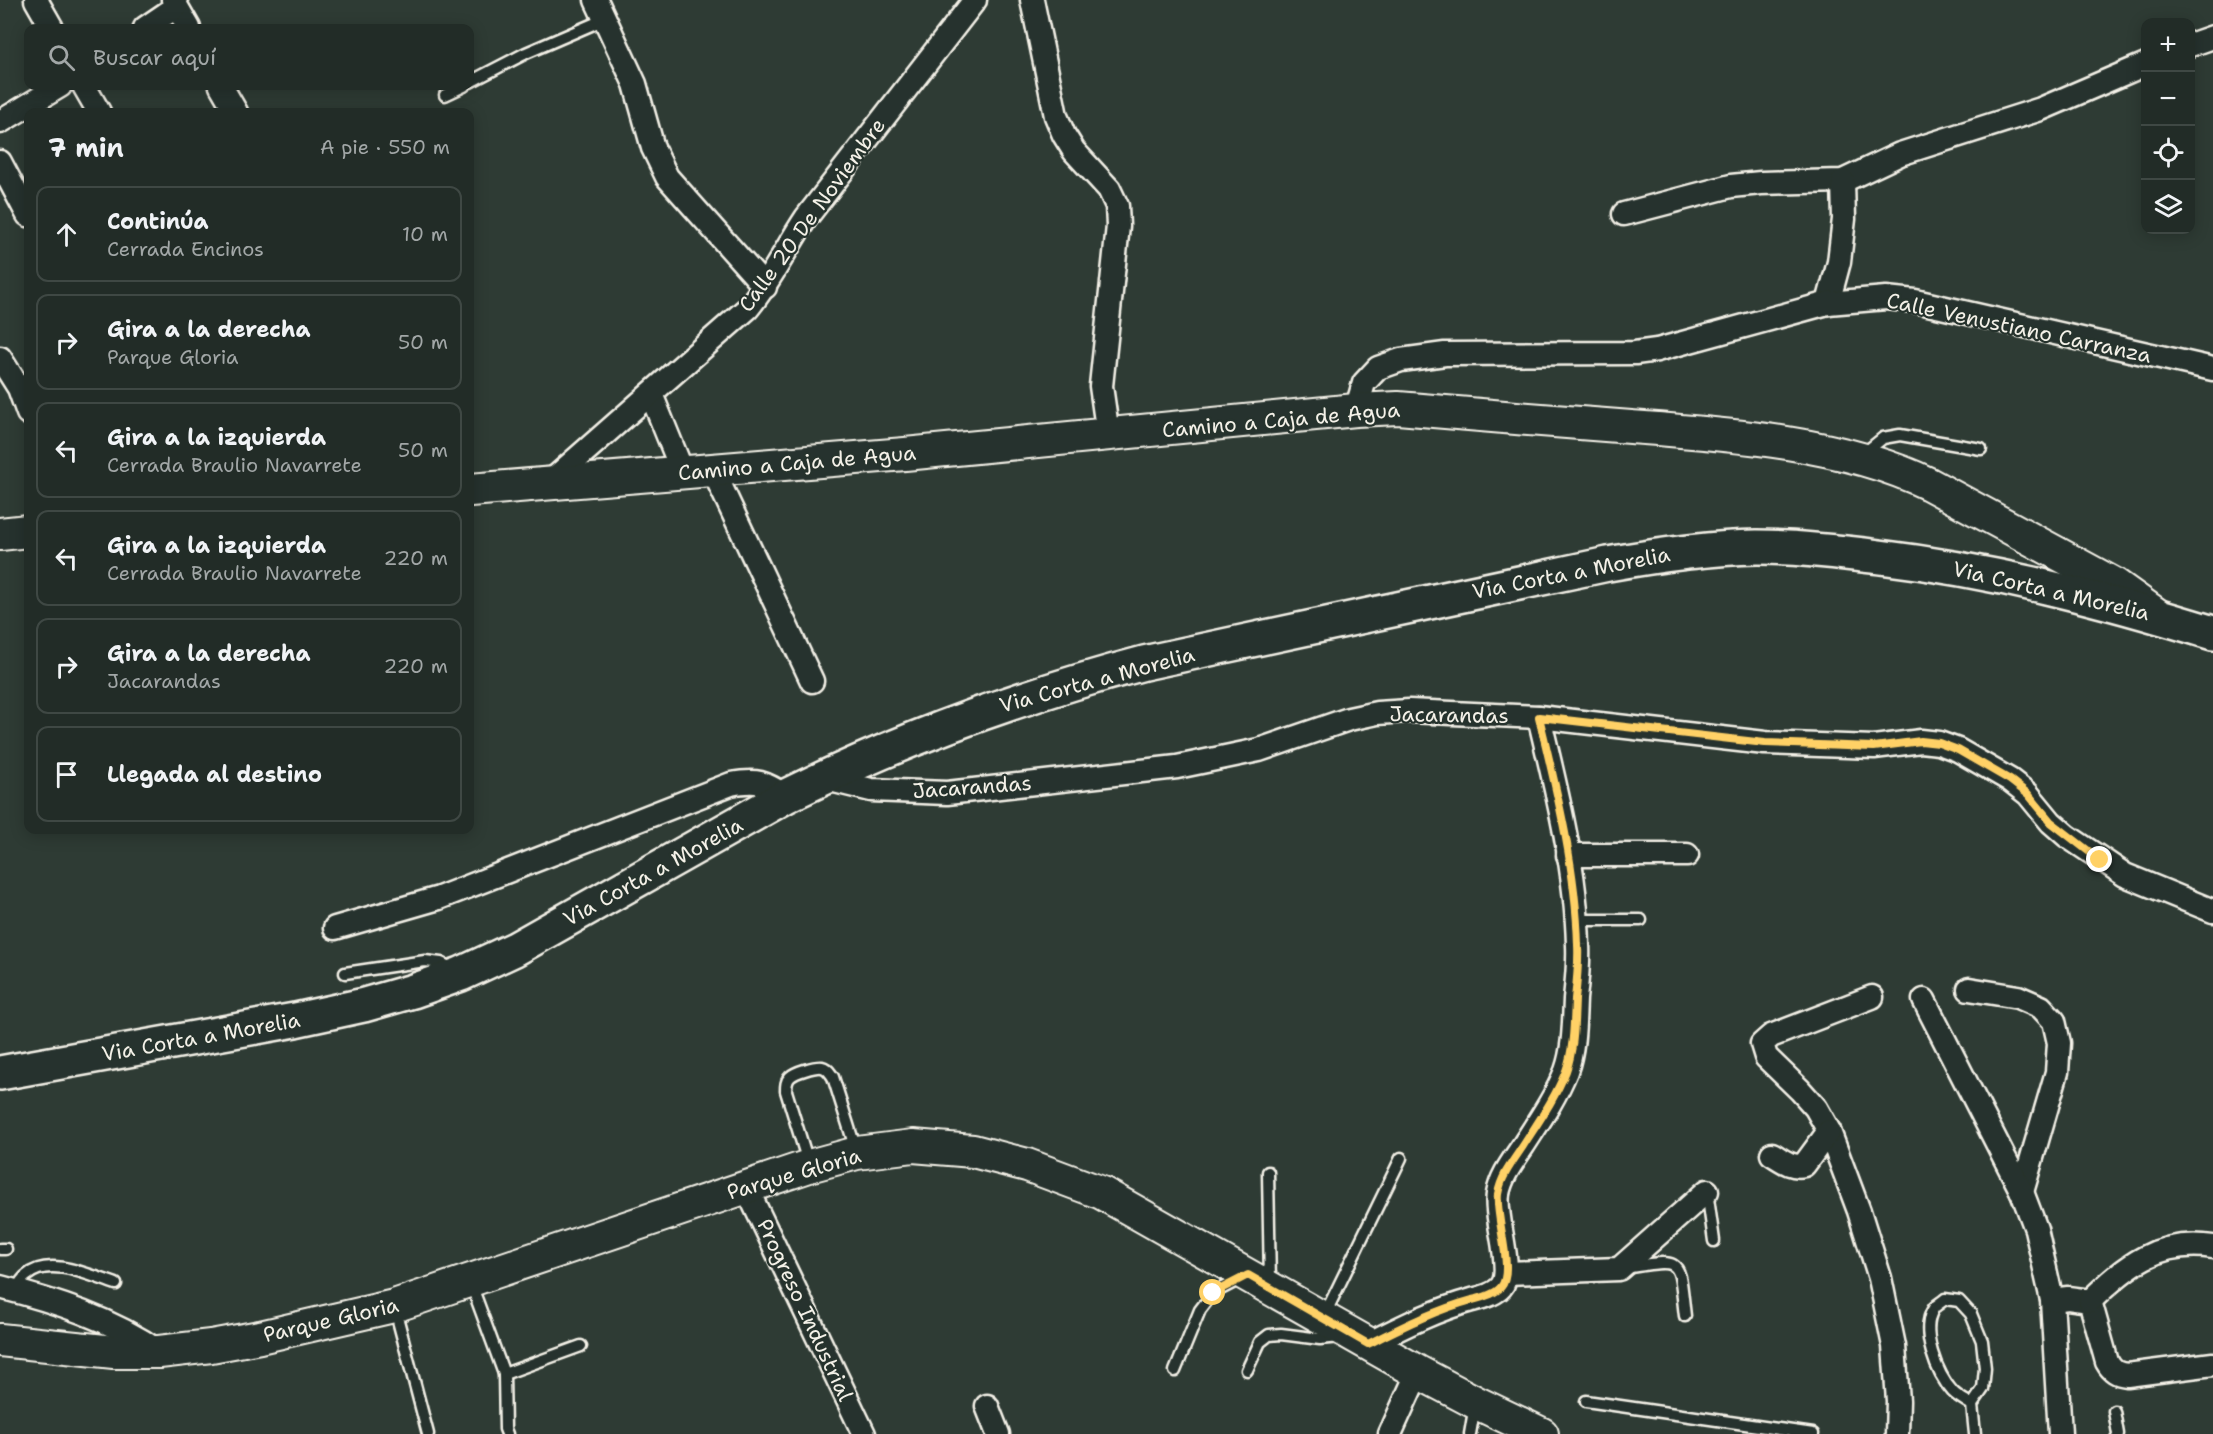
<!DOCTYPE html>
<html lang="es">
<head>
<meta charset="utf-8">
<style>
	:root { --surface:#222c27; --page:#2a342f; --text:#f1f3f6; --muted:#a2a7a7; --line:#3f4844 }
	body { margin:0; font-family:"Shantell Sans",sans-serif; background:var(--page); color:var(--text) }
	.controls { position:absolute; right:18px; top:18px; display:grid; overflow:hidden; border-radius:12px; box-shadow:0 3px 15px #0003 }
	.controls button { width:54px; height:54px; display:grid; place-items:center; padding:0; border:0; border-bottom:2px solid var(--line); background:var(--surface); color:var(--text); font:30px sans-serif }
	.stop { position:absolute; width:18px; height:18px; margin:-14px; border:4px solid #ffd166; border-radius:50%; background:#fff }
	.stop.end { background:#ffd166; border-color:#fff; box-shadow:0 2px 6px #0008 }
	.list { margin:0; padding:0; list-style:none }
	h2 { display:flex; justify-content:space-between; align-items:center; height:78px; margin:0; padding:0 24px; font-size:26px }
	h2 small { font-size:20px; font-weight:400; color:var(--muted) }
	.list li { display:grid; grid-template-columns:39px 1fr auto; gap:18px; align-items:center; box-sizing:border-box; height:96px; margin:0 12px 12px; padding:0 12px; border:2px solid var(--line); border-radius:12px }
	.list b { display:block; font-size:22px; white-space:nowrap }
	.list p { margin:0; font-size:20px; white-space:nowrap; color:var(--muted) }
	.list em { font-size:20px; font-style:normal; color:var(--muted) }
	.icon { flex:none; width:33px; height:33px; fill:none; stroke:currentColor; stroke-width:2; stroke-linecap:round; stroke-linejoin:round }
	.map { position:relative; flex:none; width:2213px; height:1434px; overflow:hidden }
	.search { position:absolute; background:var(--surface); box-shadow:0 3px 15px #0003; left:24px; top:24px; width:450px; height:66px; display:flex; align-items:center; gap:15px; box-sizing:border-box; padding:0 21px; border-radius:12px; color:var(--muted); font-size:22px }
	.panel { position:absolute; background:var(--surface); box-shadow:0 3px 15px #0003; left:24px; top:108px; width:450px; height:726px; border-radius:12px }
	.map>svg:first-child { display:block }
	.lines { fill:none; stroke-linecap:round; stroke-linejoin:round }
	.service-casing { stroke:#f4f1e8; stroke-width:15 }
	.minor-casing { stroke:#f4f1e8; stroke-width:27 }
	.secondary-casing { stroke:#f4f1e8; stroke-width:36 }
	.primary-casing { stroke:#f4f1e8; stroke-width:38 }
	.service { stroke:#26332d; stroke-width:10 }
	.minor { stroke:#26332d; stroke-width:22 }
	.secondary { stroke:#26332d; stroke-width:32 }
	.primary { stroke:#26332d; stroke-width:33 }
	.route { stroke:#ffd166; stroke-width:8 }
	.labels { text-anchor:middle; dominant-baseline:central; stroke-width:4.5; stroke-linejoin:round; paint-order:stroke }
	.street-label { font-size:21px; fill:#f4f1e8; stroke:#26332d }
</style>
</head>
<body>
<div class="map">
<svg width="2213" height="1434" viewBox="0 0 2213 1434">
	<rect width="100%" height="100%" fill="#2e3b34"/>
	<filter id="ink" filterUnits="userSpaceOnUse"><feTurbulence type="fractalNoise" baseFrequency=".0167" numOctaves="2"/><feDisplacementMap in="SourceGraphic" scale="12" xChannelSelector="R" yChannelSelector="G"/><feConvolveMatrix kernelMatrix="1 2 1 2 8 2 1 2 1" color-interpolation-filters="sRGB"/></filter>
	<g filter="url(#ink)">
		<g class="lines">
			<defs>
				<g id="service">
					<polyline points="470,82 526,53 605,19"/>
					<polyline points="445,95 464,86"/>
					<polyline points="1862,455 1883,438 1900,435 1981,449"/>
					<polyline points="1577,920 1641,920"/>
					<polyline points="345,973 425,961 441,963 453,969"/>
					<path d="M808 1162 786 1091C786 1086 786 1081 790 1077 795 1072 815 1066 822 1067 828 1068 830 1073 833 1077L856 1150"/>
					<polyline points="1268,1172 1270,1284"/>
					<polyline points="1707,1191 1714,1241"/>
					<polyline points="0,1249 6,1249"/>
					<path d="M1625 1268C1685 1258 1678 1258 1685 1316"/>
					<polyline points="471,1284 504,1374 505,1429 507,1434"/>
					<path d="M15 1291C18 1286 22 1279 26 1276 49 1255 91 1276 116 1284"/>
					<polyline points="395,1309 428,1434"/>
					<polyline points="1324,1316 1401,1158"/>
					<polyline points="1247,1370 1260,1342 1269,1335 1281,1334 1320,1339 1340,1337"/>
					<polyline points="1175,1371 1200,1310 1213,1293 1242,1278"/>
					<polyline points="504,1374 581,1346"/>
					<polyline points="1586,1401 1813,1434"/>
					<path d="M1972 1405C1966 1401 1958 1397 1953 1392 1937 1375 1919 1330 1934 1308 1936 1305 1942 1302 1945 1299L1959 1301 1971 1314 1982 1341 1985 1368 1983 1389 1972 1405 1975 1434"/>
					<polyline points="2114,1411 2118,1434"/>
					<polyline points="1470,1434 1475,1405"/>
				</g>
				<g id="minor">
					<polyline points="36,0 52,28"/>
					<polyline points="173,0 189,28"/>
					<polyline points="596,0 635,84 653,148 667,177 765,287"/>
					<polyline points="1032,0 1056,116 1064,135 1074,151 1109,189 1117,206 1118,226 1101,386 1108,435"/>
					<polyline points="145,28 176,7"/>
					<polyline points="2190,45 2213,37"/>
					<polyline points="84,86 99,112"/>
					<polyline points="221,86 236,112"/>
					<polyline points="0,122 60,86"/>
					<polyline points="0,162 28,215"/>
					<polyline points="1624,214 1731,186 1761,183 1843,181 1900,154 2041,109 2146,64"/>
					<polyline points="1828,303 1839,262 1844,219 1843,181"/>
					<polyline points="0,358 19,388 28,413"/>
					<polyline points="651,394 683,473"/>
					<polyline points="1356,410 1364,383 1378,368 1401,360 1445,354 1635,353 1657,350 1828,303 1886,298 1915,301 2213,369"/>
					<polyline points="713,470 812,681"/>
					<path d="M549 483 748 308C771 280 786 248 806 218L975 0"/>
					<polyline points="822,778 871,790 947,793 1177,767 1259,750 1349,719 1377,713 1409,711 1539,717 1765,743 1874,747 1921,741 1939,743 1958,750 2010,780 2028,794 2051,822 2067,836 2125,875 2213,911"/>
					<polyline points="1568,855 1687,855"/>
					<path d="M335 928 439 898 731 784C758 779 763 782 786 796"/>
					<polyline points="1969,989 2018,997 2041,1007 2054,1021 2059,1043 2057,1072 2022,1192"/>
					<polyline points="1872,997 1771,1036 1762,1044 1766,1057 1800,1090 1816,1108 1829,1131 1859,1211 1880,1278 1894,1346 1898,1401 1897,1434"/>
					<polyline points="1924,1000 2022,1192 2036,1229 2052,1300 2060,1434"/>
					<path d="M1772 1154C1782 1160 1791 1168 1804 1165L1829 1131"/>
					<polyline points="746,1187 864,1434"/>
					<polyline points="1507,1273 1619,1269 1707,1191"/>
					<path d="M0 1287C55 1301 112 1319 159 1352"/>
					<path d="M2052 1300 2068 1298 2090 1301 2107 1362C2112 1371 2117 1374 2127 1375L2213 1364"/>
					<path d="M2090 1301C2127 1265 2158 1239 2213 1247"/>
					<path d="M1368 1344C1402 1327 1435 1310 1472 1300 1481 1298 1495 1294 1501 1287 1515 1271 1494 1218 1498 1194 1501 1176 1513 1161 1523 1146 1539 1121 1555 1098 1566 1071 1574 1049 1574 1023 1575 999 1577 981 1579 963 1578 945 1576 868 1557 792 1539 717"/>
					<polyline points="987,1406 998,1434"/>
					<polyline points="1390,1434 1418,1372"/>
				</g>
				<g id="secondary">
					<path d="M470 490 905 454 1356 410 1398 408C1476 415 1553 421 1631 427 1725 434 1844 442 1929 484L2114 584 2156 614"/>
					<polyline points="0,534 28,531"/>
					<polyline points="0,1340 114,1352 159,1352 211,1346 260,1337 394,1306 809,1166 857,1153 913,1146 973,1151 1027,1165 1102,1193 1418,1372 1475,1402 1542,1434"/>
				</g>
				<path id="primary" d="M0 1073 295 1020 364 1005 413 991 461 974 515 949 786 796C902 739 1019 696 1144 663L1608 564C1658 555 1707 548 1757 547 1798 547 1840 552 1880 557 1995 571 2103 599 2213 633"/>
			</defs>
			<use href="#service" class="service-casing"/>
			<use href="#minor" class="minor-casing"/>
			<use href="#secondary" class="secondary-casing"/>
			<use href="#primary" class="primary-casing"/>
			<use href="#service" class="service"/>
			<use href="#minor" class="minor"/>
			<use href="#secondary" class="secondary"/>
			<use href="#primary" class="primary"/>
		</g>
	</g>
	<g class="lines" filter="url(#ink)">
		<path class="route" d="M1213 1293 1248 1275 1368 1344C1402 1327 1435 1310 1472 1300 1481 1298 1495 1294 1501 1287 1515 1271 1495 1218 1498 1194 1501 1176 1513 1161 1523 1146 1539 1121 1555 1098 1566 1071 1574 1049 1574 1023 1575 999 1577 981 1579 963 1578 945 1576 868 1557 792 1539 717L1765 743 1874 747 1921 741 1939 743 1958 750 2010 780 2028 794 2051 822 2100 860"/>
	</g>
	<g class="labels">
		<g class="street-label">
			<text transform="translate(812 215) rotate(-54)">Calle 20 De Noviembre</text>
			<text transform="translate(2019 328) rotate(12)">Calle Venustiano Carranza</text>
			<text transform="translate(1281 420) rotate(-5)">Camino a Caja de Agua</text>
			<text transform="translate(797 463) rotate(-5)">Camino a Caja de Agua</text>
			<text transform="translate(1571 573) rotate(-11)">Via Corta a Morelia</text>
			<text transform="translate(2051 591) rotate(13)">Via Corta a Morelia</text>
			<text transform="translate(1097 680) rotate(-15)">Via Corta a Morelia</text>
			<text transform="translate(1449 715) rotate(1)">Jacarandas</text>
			<text transform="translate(972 787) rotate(-4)">Jacarandas</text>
			<text transform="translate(653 872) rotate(-29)">Via Corta a Morelia</text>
			<text transform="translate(201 1037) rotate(-10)">Via Corta a Morelia</text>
			<text transform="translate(794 1174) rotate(-16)">Parque Gloria</text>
			<text transform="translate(805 1310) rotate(65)">Progreso Industrial</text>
			<text transform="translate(331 1320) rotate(-13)">Parque Gloria</text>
		</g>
	</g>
</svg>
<div class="controls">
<button>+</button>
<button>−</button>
<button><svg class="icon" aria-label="locate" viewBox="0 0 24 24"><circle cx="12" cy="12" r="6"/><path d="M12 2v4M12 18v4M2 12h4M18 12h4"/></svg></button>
<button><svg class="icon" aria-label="layers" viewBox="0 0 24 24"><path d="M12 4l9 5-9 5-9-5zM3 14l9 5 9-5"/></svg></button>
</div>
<div class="stop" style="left:1213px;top:1293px"></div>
<div class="stop end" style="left:2100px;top:860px"></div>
<div class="search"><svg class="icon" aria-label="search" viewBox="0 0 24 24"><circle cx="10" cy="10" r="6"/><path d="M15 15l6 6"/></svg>Buscar aquí</div>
<section class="panel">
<h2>7 min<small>A pie · 550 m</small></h2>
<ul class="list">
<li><svg class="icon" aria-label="ahead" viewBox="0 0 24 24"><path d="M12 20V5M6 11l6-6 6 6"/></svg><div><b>Continúa</b><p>Cerrada Encinos</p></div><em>10 m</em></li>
<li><svg class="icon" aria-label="right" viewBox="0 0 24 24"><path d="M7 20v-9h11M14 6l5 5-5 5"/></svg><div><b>Gira a la derecha</b><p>Parque Gloria</p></div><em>50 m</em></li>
<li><svg class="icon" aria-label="left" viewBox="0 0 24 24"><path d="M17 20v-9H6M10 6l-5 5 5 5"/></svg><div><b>Gira a la izquierda</b><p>Cerrada Braulio Navarrete</p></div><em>50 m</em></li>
<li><svg class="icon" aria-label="left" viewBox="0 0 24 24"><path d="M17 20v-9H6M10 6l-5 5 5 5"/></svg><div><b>Gira a la izquierda</b><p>Cerrada Braulio Navarrete</p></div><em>220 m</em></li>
<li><svg class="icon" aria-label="right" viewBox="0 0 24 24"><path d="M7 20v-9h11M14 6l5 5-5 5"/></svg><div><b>Gira a la derecha</b><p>Jacarandas</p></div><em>220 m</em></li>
<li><svg class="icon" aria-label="arrive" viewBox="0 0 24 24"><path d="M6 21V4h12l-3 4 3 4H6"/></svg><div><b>Llegada al destino</b></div></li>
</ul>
</section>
</div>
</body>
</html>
